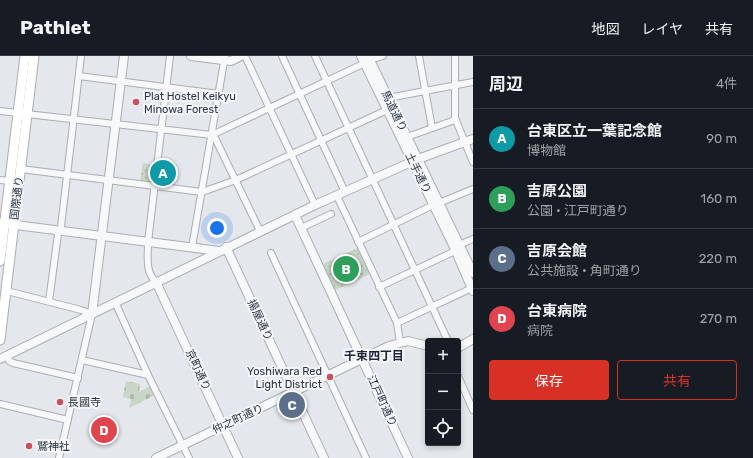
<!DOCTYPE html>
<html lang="ja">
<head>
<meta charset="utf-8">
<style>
	:root { --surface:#171b24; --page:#242831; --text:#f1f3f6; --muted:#9ea1a6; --line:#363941; --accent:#d93025 }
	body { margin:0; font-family:Rubik,"Noto Sans JP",sans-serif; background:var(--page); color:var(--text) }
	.controls { position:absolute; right:12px; bottom:12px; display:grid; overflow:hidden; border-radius:4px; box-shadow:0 2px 6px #0003 }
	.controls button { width:36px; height:36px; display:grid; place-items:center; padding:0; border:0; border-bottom:1px solid var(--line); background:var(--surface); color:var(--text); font:20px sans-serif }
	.you { position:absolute; left:217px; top:172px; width:14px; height:14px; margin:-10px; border:3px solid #fff; border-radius:50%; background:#1a73e8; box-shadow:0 0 0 6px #1a73e833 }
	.badge { display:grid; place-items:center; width:26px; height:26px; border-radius:50%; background:var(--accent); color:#fff; font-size:13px; font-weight:700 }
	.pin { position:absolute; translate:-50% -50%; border:2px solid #fff; box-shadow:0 1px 4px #0006 }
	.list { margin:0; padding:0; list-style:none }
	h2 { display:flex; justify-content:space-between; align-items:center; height:52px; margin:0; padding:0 16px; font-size:17px }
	h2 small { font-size:13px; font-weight:400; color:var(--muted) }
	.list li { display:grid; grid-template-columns:26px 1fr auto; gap:12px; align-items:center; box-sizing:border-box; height:60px; padding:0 16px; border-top:1px solid var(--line) }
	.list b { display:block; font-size:15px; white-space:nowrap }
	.list p { margin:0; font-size:13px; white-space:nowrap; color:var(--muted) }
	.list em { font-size:13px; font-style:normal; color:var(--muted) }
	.actions { display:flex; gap:8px; padding:12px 16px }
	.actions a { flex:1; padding:9px 0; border:1px solid var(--accent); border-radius:4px; text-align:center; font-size:14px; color:var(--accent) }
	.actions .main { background:var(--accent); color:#fff }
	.icon { flex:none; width:22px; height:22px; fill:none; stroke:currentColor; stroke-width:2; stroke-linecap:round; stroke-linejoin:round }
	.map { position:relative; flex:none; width:473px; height:402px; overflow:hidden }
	header { display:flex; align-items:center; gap:24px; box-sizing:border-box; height:56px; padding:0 20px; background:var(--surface); border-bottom:1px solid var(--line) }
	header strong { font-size:19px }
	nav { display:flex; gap:22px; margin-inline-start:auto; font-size:14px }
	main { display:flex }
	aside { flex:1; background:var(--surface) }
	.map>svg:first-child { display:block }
	.cemetery { fill:url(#cemetery-stones) }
	.park { fill:url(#park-dots) }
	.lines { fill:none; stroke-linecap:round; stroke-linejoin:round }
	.minor-casing { stroke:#a9aeb5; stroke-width:8 }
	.tertiary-casing { stroke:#a9aeb5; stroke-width:10 }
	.secondary-casing { stroke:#a9aeb5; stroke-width:11 }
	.minor { stroke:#f7f8fa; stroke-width:6 }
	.tertiary { stroke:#f7f8fa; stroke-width:8 }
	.secondary { stroke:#fff; stroke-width:9 }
	.poi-dot { fill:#c9515f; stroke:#f4f6f9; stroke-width:1.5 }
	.labels { text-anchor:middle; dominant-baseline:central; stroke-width:4; stroke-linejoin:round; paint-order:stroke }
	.poi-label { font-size:11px; fill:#2c3443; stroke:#f4f6f9; text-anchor:start }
	.street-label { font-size:11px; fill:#2c3443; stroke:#f4f6f9 }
	.neighbourhood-label { font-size:12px; font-weight:bold; fill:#1e2534; stroke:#f4f6f9 }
</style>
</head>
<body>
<header>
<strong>Pathlet</strong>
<nav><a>地図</a><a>レイヤ</a><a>共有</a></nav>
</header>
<main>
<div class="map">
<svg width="473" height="402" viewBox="0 0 473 402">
	<defs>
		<pattern id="cemetery-stones" width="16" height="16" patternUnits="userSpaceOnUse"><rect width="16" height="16" fill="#c9d5c6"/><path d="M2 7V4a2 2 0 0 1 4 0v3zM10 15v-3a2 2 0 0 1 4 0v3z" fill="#adb7ab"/></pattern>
		<pattern id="park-dots" width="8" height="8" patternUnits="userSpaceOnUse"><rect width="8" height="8" fill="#c9d5c6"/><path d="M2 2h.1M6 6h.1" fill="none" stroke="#adb7ab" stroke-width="1.8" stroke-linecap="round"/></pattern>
	</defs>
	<rect width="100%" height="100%" fill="#e4e7eb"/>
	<polygon class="cemetery" points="126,325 140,328 139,336 150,330 155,339 129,352 131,343 123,341"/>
	<g class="park">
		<polygon points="143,107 154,109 151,128 140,126"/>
		<polygon points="358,192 370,218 335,234 323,208"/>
	</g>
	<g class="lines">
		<defs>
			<g id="minor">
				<polyline points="245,0 315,149"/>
				<polyline points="282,0 345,136"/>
				<polyline points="315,0 448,285"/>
				<polyline points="419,0 432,72"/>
				<polyline points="455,0 455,62 473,106"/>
				<polyline points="370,4 383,0"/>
				<polyline points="79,20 219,38"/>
				<polyline points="388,42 473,26"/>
				<polyline points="0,55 212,79 365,7"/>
				<polyline points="212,79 215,82 260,175"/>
				<polyline points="407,81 455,64"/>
				<polyline points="21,113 202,136 236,124 387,54"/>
				<polyline points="0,124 10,125"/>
				<polyline points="337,140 397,267 400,286"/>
				<polyline points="439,147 473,133"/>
				<polyline points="301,172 331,158"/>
				<polyline points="358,186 433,149"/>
				<polyline points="192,191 225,0"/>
				<polyline points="271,197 366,402"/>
				<path d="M156 226C145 216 148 201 148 186L170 0"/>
				<polyline points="379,231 455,195 459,189 473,183"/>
				<polyline points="7,235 81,254 92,258 59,402"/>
				<polyline points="49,245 58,178 61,171 81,0"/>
				<polyline points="115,246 148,319 189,402"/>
				<polyline points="397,267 472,232"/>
				<polyline points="7,300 9,305 13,307 78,322"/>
				<polyline points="82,304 148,319"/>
				<polyline points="458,320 473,354"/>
				<polyline points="0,348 68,364"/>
			</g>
			<g id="tertiary">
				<polyline points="191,0 231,5 241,0"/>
				<polyline points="361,0 453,189 473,235"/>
				<polyline points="368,0 473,217"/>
				<polyline points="295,159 408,402"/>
				<polyline points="0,167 219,195"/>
				<polyline points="226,191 324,402"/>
				<polyline points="156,226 238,402"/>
				<polyline points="92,258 124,0"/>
				<polyline points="458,292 473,283"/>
				<polyline points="0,303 315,149 418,103 473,83"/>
				<polyline points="156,402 389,290 408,285 428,290"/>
			</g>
			<g id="secondary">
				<polyline points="0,205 25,0"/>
				<polyline points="0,284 34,0"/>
			</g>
		</defs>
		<use href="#minor" class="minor-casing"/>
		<use href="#tertiary" class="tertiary-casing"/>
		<use href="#secondary" class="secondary-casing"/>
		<use href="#minor" class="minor"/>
		<use href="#tertiary" class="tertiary"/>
		<use href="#secondary" class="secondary"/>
	</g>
	<g class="poi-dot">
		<circle cx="136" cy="46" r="4"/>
		<circle cx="330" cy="321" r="4"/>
		<circle cx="60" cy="346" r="4"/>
		<circle cx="29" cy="390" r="4"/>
	</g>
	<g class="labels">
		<g class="poi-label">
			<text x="144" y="40">Plat Hostel Keikyu<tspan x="144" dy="13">Minowa Forest</tspan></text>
			<text x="322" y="315" text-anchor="end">Yoshiwara Red<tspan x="322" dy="13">Light District</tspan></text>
			<text x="68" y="346">長國寺</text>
			<text x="37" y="390">鷲神社</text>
		</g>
		<g class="street-label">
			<text transform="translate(394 55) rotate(64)">馬道通り</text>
			<text transform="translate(418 117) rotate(64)">土手通り</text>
			<text transform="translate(17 142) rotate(-83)">国際通り</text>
			<text transform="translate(260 264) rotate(65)">揚屋通り</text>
			<text transform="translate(198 314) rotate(65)">京町通り</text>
			<text transform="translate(382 345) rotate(65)">江戸町通り</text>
			<text transform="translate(238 363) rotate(-25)">仲之町通り</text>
		</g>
		<g class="neighbourhood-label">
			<text x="374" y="300">千束四丁目</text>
		</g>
	</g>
</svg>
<div class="controls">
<button>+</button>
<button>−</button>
<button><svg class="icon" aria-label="locate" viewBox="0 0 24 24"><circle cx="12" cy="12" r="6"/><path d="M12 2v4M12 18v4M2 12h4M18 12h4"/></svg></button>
</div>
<div class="you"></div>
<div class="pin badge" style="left:163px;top:117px;background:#0f9aa8">A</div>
<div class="pin badge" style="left:346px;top:213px;background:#2e9e5b">B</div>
<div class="pin badge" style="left:292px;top:349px;background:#5c6f8a">C</div>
<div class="pin badge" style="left:104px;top:374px;background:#e0444e">D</div>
</div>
<aside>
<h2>周辺<small>4件</small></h2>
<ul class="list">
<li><span class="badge" style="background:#0f9aa8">A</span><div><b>台東区立一葉記念館</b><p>博物館</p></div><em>90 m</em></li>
<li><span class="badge" style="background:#2e9e5b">B</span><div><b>吉原公園</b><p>公園 · 江戸町通り</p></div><em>160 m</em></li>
<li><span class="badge" style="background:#5c6f8a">C</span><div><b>吉原会館</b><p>公共施設 · 角町通り</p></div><em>220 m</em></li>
<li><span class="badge" style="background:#e0444e">D</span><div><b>台東病院</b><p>病院</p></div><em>270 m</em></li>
</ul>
<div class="actions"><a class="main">保存</a><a>共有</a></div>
</aside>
</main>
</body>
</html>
